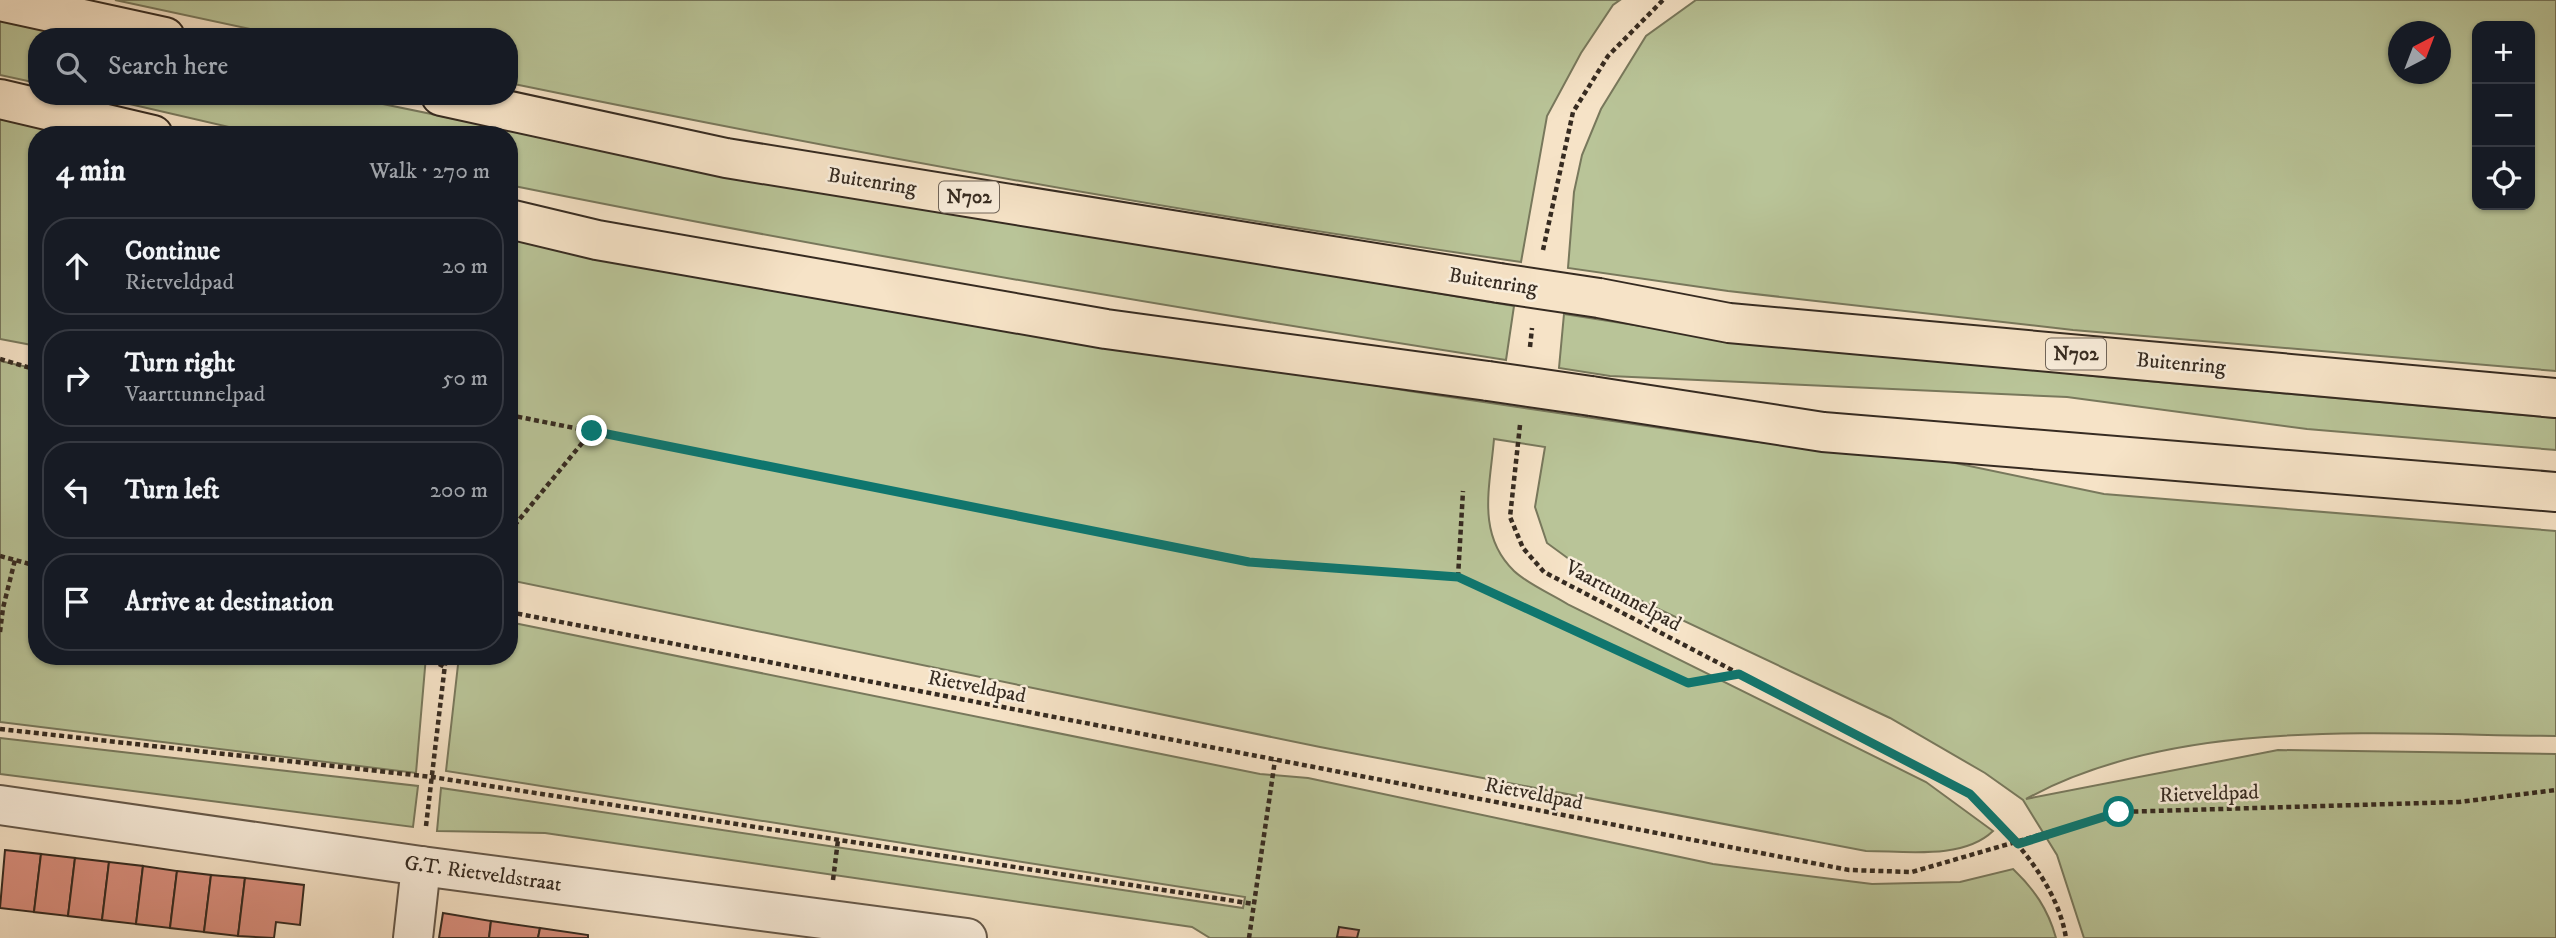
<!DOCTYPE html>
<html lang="en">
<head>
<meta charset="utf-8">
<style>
	:root { --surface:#171b24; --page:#242831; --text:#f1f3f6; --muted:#9ea1a6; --line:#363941 }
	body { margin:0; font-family:"IM FELL DW Pica",serif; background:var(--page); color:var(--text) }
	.controls { position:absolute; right:21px; top:21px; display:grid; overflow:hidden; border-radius:14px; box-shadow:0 2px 5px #0004 }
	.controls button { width:63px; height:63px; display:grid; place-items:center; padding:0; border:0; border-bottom:2px solid var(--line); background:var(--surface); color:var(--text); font:35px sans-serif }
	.compass { position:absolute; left:2388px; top:21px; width:63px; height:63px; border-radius:50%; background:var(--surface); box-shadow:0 2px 5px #0004; rotate:42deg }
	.stop { position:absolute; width:21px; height:21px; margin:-16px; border:5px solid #0f766e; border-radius:50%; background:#fff }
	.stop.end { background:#0f766e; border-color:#fff; box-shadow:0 2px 7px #0008 }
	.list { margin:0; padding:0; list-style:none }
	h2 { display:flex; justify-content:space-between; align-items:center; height:91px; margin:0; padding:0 28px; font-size:30px }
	h2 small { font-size:23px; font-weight:400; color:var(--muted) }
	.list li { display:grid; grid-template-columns:46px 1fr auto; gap:21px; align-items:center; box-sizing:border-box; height:98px; margin:0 14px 14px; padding:0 14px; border:2px solid var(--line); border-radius:28px }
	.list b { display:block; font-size:26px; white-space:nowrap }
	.list p { margin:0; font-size:23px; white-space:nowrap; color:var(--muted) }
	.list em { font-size:23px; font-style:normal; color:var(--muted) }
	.icon { flex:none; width:38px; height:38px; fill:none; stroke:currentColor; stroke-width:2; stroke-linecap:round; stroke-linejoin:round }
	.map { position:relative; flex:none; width:2556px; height:938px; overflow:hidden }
	.search { position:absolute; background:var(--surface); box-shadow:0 2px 5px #0004; left:28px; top:28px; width:490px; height:77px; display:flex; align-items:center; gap:18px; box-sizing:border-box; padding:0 24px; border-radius:28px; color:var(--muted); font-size:26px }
	.panel { position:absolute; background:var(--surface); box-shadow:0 2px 5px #0004; left:28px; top:126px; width:490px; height:539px; border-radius:28px }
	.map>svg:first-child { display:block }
	.green { fill:#b9c498; stroke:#78785c; stroke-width:2; fill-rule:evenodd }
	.building { fill:#da8f7e; stroke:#362b21; stroke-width:2 }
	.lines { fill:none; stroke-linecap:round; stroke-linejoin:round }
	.street-casing { stroke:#66594a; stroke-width:42 }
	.highway-casing { stroke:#362b21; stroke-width:42 }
	.path { stroke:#362b21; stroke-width:4.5; stroke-dasharray:5 3.5; stroke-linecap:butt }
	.street { stroke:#f9eddb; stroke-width:38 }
	.highway { stroke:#f6e3c7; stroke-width:38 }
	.highway-bridge-casing { stroke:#362b21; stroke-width:42; stroke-linecap:butt }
	.highway-bridge { stroke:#f6e3c7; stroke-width:38 }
	.route { stroke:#0f766e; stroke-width:9 }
	.labels { text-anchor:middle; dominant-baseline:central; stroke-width:5; stroke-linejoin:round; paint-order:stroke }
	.shield { fill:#f9eddb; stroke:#706559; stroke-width:2 }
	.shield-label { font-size:19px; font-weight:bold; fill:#362b21 }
	.street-label { font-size:21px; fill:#362b21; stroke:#f9eddb }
</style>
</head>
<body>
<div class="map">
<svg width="2556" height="938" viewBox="0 0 2556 938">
	<rect width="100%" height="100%" fill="#f6e3c7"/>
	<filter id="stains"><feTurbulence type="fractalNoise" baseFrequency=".00286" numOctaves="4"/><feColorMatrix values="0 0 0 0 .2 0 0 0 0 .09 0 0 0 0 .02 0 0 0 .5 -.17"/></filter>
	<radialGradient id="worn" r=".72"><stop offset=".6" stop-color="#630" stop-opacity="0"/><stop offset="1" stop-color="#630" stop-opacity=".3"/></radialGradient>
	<g class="green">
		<path d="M115 0H1620L1613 5 1581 53 1547 116 1521 262C1182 213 845 152 509 83V37H288Z"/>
		<path d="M1696 0H2556V371L2073 330 1728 291 1568 268 1574 192 1582 155 1601 109 1646 36ZM2477 26H2530V205H2477ZM2398 32H2440V74H2398Z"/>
		<polygon points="0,19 72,37 37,37 37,83 0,75"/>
		<path d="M95 96H344L699 169 1514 306 1506 360C1173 308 840 252 509 185V135H264Z"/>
		<polygon points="0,119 72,135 37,135 37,346 0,339"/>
		<path d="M509 228 781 287 1409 391 1749 441 1931 458 2104 494 2556 531V736C2388 735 2178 715 2026 799L2278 750 2556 754V938H2084L2057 855 2023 800 1985 773 1890 718 1599 581 1547 543 1535 507 1545 447 1494 439C1490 487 1476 534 1514 571 1529 585 1552 594 1569 605L1926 782 1993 831C1963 860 1905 851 1866 851L1320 747 509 580Z"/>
		<polygon points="1564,314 1679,332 2103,377 2556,418 2556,450 2307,429 2067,397 1610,376 1559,368"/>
		<polygon points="0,361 37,369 37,656 426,656 416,773 0,722"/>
		<path d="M509 622 1260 774 1308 778 1713 864 1872 884 1960 882 2013 869C2034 889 2048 909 2056 938H1210L1192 927 545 833 437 831 441 788 1243 908 1245 897 446 771 459 656H509Z"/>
		<polygon points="0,738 418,786 413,827 0,774"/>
	</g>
	<g class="building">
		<polygon points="5,850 41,854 34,912 0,908"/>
		<polygon points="41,854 75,858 68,916 34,912"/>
		<polygon points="75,858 109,862 102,920 68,916"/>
		<polygon points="109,862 143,866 136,924 102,920"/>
		<polygon points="143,866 177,871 170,928 136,924"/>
		<polygon points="177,871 211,875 204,932 170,928"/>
		<polygon points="211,875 245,878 238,936 204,932"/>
		<polygon points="245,878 304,885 300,925 276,922 274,938 238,936"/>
		<polygon points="443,913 491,921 489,938 439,938"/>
		<polygon points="491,921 540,928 538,938 489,938"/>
		<polygon points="1339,927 1359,930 1357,938 1337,937"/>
		<polygon points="540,928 588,935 588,938 538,938"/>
	</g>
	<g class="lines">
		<defs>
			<g id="street">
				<polyline points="0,805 421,866 967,938"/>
				<polyline points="413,938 421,866"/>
			</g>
			<g id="highway">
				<polyline points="0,1 165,37"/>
				<polyline points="441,96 726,158 1499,283"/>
				<polyline points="0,99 153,135"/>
				<polyline points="509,219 597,240 1106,329 1488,381"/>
				<polyline points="1599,298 1729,323 2556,398"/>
				<polyline points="1591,396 1823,432 2556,492"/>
			</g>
		</defs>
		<use href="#street" class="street-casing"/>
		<use href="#highway" class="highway-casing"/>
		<g class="path">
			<polyline points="1543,250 1573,112 1608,56 1663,0"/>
			<polyline points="1530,347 1532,328"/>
			<polyline points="0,359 37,370"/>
			<polyline points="509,415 1249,562 1458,577 1688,683 1739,674"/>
			<path d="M1520 425 1510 517 1523 548 1544 572 1970 794C2009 833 2057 881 2066 938"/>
			<polyline points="509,532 592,431"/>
			<polyline points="0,556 37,566"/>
			<polyline points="1458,577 1463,491"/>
			<polyline points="509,612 1849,870 1912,872 2119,812 2459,802 2556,790"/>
			<polyline points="0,632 3,608 15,560"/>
			<polyline points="424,656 445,667"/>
			<polyline points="0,729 432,777 1254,904"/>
			<polyline points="426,826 446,656"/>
			<polyline points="833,880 838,840"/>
			<polyline points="1249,938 1275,760"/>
		</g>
		<use href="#street" class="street"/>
		<use href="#highway" class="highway"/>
		<defs>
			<g id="highway-bridge">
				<polyline points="1499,283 1599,298"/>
				<polyline points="1488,381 1591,396"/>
			</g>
		</defs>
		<use href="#highway-bridge" class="highway-bridge-casing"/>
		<use href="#highway-bridge" class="highway-bridge"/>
	</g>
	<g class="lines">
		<polyline class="route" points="592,431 1249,562 1458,577 1688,683 1739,674 1970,794 2018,844 2119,812"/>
	</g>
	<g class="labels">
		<g class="shield">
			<rect x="939" y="181.5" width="60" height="31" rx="5"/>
			<rect x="2046" y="338.5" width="60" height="31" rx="5"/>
		</g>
		<g class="shield-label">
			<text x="969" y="197">N702</text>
			<text x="2076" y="354">N702</text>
		</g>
		<g class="street-label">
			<text transform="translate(872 182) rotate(9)">Buitenring</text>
			<text transform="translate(1493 282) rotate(9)">Buitenring</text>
			<text transform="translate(2181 364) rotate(5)">Buitenring</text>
			<text transform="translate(1623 596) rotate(28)">Vaarttunnelpad</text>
			<text transform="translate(977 687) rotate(11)">Rietveldpad</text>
			<text transform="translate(1534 794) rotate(11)">Rietveldpad</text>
			<text transform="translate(2209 794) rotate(-2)">Rietveldpad</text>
			<text transform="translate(483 874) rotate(8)">G.T. Rietveldstraat</text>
		</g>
	</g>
	<rect width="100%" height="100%" filter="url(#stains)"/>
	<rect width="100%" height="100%" fill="url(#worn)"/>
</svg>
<div class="controls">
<button>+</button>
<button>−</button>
<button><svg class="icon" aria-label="locate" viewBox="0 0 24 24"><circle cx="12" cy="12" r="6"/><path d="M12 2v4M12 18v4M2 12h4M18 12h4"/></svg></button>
</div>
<svg class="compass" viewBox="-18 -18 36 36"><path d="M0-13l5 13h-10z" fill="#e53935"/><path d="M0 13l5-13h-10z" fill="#9ea1a6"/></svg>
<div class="stop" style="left:2119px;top:812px"></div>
<div class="stop end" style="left:592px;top:431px"></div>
<div class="search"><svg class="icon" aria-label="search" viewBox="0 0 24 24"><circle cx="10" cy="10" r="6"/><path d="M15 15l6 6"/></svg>Search here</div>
<section class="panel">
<h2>4 min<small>Walk · 270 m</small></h2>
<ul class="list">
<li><svg class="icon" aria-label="ahead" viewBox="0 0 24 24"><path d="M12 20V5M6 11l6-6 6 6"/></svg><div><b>Continue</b><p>Rietveldpad</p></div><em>20 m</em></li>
<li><svg class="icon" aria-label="right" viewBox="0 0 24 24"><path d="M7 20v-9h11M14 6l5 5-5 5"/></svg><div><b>Turn right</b><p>Vaarttunnelpad</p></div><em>50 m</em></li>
<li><svg class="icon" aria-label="left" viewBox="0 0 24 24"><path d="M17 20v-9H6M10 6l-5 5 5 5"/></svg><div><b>Turn left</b></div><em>200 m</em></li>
<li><svg class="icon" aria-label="arrive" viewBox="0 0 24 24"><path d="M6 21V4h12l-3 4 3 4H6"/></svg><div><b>Arrive at destination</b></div></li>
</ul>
</section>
</div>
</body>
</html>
